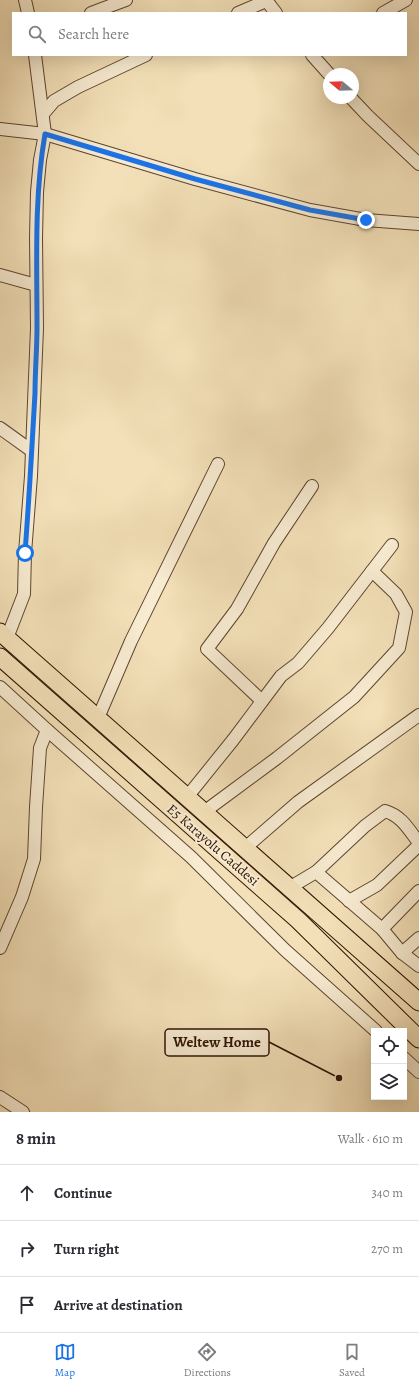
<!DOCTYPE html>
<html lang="en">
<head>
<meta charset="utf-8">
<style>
	:root { --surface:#fff; --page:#f7f7f7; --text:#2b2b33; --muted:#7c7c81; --line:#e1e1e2; --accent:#1a73e8 }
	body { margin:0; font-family:Alegreya,serif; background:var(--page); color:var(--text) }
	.controls { position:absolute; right:12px; bottom:12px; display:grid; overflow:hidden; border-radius:0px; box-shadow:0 4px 16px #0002 }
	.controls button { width:36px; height:36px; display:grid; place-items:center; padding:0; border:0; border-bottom:1px solid var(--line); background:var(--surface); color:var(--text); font:20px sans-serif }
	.compass { position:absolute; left:323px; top:68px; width:36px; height:36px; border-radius:50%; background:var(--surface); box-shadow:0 4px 16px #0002; rotate:289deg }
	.stop { position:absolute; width:12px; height:12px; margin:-9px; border:3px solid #1a73e8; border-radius:50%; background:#fff }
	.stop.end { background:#1a73e8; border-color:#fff; box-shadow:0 1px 4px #0008 }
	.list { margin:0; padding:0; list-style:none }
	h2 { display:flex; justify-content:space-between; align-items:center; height:52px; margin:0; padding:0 16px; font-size:17px }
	h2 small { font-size:13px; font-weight:400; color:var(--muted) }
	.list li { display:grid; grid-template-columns:26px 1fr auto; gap:12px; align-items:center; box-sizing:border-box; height:56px; padding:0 16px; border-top:1px solid var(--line) }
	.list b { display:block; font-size:15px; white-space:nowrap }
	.list em { font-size:13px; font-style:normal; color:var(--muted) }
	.icon { flex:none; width:22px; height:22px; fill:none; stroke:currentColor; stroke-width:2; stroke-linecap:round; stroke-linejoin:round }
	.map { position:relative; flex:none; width:419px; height:1112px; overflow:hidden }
	.search { position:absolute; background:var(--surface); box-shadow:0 4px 16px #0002; left:12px; right:12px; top:12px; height:44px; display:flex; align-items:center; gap:10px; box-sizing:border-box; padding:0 14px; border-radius:0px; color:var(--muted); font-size:15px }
	.sheet { height:220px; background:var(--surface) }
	nav { display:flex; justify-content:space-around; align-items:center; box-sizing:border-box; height:56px; border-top:1px solid var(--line); background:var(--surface); font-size:11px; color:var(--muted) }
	nav a { display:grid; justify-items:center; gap:2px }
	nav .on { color:var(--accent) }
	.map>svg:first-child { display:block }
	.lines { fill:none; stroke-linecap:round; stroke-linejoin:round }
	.minor-casing { stroke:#5e452f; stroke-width:14 }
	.highway-casing { stroke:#2c1101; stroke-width:19 }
	.minor { stroke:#f7ebd1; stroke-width:12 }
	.highway { stroke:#f3e0b8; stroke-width:17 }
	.route { stroke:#1a73e8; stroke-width:5 }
	.labels { text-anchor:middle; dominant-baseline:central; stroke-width:4; stroke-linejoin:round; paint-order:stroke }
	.street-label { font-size:14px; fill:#2c1101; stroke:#f7ebd1 }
	.leader { fill:none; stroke:#2c1101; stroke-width:1.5 }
	.callout-dot { fill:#2c1101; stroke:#f7ebd1; stroke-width:1.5 }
	.callout { fill:#f7ebd1; stroke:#2c1101; stroke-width:1.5 }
	.callout-label { font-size:15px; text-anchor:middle; font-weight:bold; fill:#2c1101 }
</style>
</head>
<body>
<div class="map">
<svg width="419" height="1112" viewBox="0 0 419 1112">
	<rect width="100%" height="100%" fill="#f3e0b8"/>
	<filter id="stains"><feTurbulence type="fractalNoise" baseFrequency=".005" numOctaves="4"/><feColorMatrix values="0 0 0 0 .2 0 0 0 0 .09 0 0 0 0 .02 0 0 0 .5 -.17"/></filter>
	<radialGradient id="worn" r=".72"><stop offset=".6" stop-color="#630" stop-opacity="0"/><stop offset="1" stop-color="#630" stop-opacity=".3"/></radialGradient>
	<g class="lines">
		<defs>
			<g id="minor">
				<polyline points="25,0 28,13"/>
				<polyline points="266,0 276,13"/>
				<polyline points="91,13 126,0"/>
				<polyline points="238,13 266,1"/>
				<polyline points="383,13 406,0"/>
				<polyline points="312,55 329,74"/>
				<polyline points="351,98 368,116 419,164"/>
				<polyline points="43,114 54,101 78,87 146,55"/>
				<polyline points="0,129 45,134 195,179 310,210 366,220 419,224"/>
				<polyline points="0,275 36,285"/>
				<polyline points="0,428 32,451"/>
				<polyline points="7,638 24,594 25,553 31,476 37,328 36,238 37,192 40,160 45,134 35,55"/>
				<polyline points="0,687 47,730 191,857 285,950 376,1031"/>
				<polyline points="262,701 207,649 237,609 274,543 312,486"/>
				<polyline points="98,718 131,641 218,464"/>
				<polyline points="187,797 233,740 281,676 298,663 328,628 392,545"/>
				<polyline points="204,812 277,758 354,697 399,648 406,612 396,594 372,571"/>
				<polyline points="245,848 298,802 419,715"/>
				<path d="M316 872 365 826 385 811C402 816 409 830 419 843"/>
				<polyline points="289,888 316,872 382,929 402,953 419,966"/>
				<polyline points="349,901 377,885 419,845"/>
				<polyline points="382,929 419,891"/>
				<polyline points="0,948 22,897 34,859 36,807 40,748 47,730"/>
				<polyline points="402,953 419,938"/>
				<polyline points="404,1058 419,1072"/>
				<polyline points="0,1097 23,1112"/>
			</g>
			<g id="highway">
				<polyline points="0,632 419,1002"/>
				<polyline points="0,657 298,920 419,1039"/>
			</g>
		</defs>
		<use href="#minor" class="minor-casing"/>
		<use href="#highway" class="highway-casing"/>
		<use href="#minor" class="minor"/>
		<use href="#highway" class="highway"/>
	</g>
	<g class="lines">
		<path class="route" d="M25 553C29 500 32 447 35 393 35 371 37 349 37 327 37 262 34 198 45 134L195 179 310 210 366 220"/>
	</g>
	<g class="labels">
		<g class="street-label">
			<text transform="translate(213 845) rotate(41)">E5 Karayolu Caddesi</text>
		</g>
	</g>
	<path class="leader" d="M339 1078L269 1042"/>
	<circle class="callout-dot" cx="339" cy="1078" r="4"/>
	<rect class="callout" x="165" y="1029" width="104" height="27" rx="4"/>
	<g class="callout-label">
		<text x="217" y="1047">Weltew Home</text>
	</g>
	<rect width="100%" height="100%" filter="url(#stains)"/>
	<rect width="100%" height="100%" fill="url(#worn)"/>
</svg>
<div class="controls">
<button><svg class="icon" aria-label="locate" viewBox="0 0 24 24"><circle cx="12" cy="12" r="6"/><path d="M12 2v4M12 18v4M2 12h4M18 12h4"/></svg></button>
<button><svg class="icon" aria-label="layers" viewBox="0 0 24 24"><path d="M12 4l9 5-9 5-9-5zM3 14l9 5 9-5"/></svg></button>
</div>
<svg class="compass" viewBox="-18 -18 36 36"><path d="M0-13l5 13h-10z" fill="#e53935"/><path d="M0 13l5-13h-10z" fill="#7c7c81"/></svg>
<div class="stop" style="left:25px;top:553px"></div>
<div class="stop end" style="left:366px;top:220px"></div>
<div class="search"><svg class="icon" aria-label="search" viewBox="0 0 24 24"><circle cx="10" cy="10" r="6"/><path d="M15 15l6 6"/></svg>Search here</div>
</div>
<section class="sheet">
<h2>8 min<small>Walk · 610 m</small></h2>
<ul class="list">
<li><svg class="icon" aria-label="ahead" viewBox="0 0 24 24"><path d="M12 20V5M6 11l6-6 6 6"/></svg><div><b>Continue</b></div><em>340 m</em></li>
<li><svg class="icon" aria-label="right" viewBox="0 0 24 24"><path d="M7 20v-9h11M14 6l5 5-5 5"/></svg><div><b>Turn right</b></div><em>270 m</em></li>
<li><svg class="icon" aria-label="arrive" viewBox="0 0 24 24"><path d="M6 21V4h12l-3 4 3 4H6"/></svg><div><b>Arrive at destination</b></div></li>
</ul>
</section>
<nav>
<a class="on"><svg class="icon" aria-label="map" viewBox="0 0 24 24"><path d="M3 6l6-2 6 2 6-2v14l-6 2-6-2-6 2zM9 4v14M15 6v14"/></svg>Map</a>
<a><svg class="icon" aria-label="directions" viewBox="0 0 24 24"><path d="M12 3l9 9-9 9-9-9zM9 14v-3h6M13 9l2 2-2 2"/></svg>Directions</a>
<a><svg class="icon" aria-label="saved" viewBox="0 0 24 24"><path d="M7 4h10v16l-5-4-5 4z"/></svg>Saved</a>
</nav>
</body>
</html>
